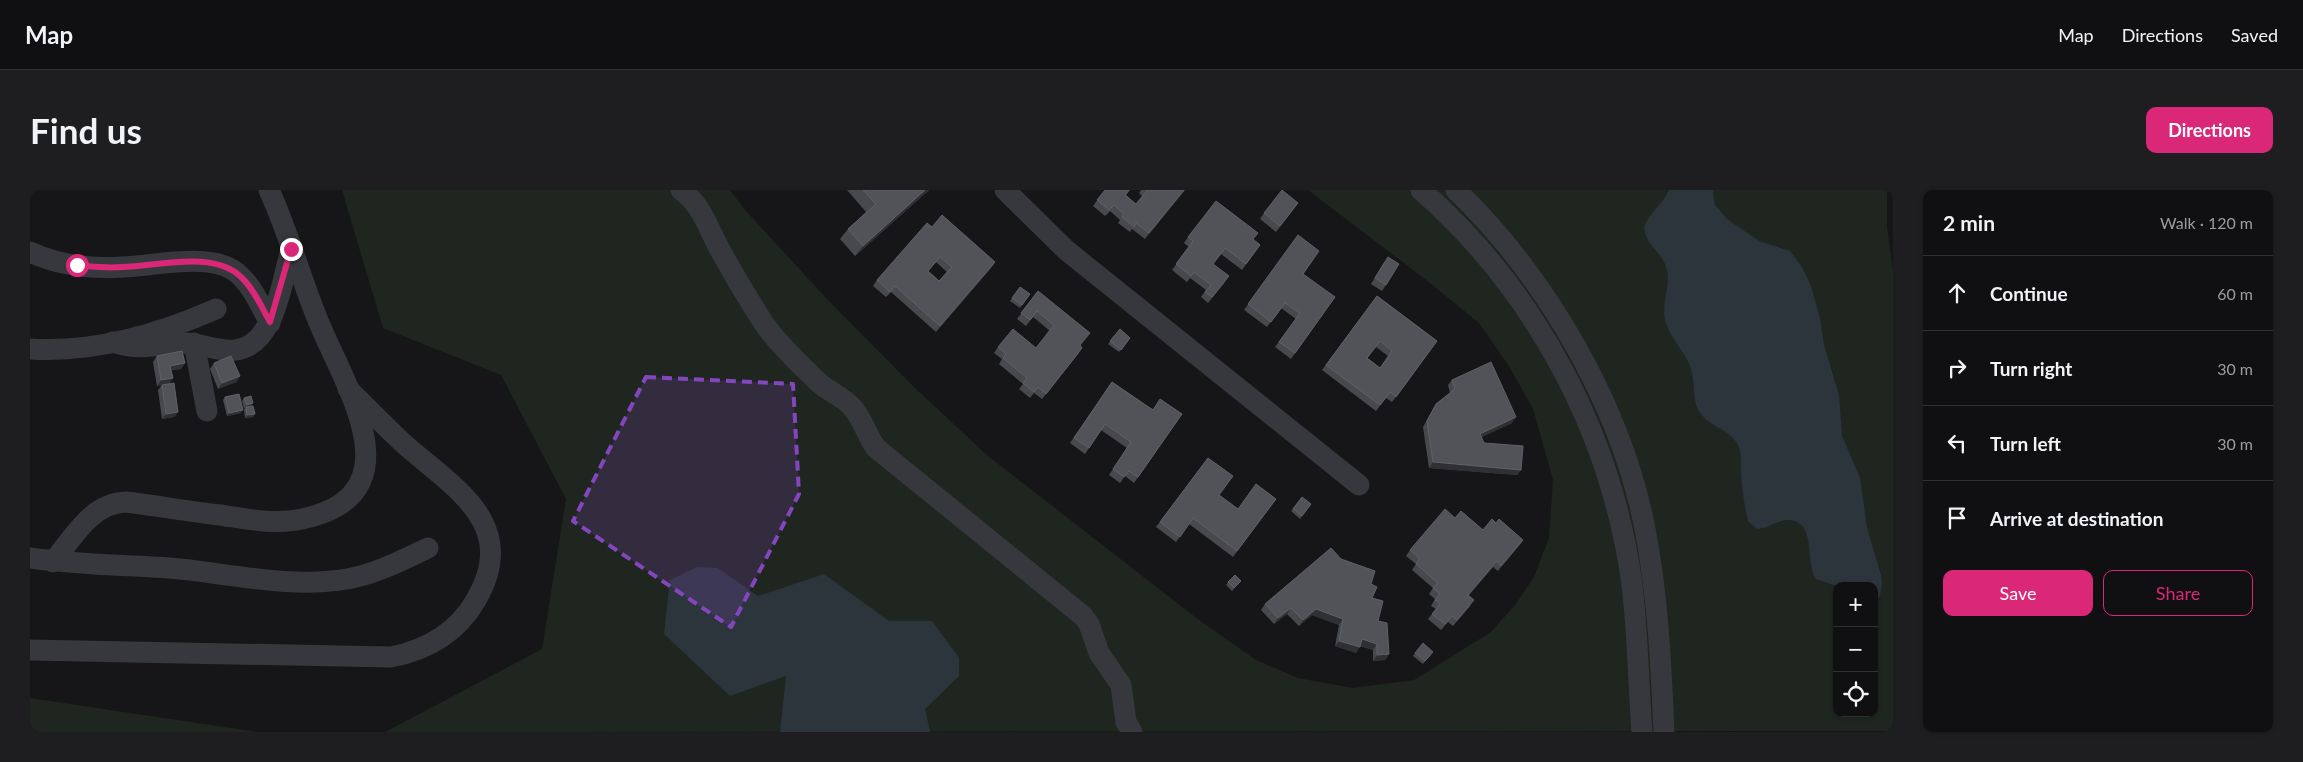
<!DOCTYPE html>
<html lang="en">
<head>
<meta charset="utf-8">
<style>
	:root { --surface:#101012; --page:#1e1e20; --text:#f1f3f6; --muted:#9c9d9f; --line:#303032; --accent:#db2777 }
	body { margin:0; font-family:Lato,sans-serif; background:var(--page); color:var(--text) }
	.controls { position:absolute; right:15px; bottom:15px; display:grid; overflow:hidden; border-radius:10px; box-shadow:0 1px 4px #0004 }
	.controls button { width:45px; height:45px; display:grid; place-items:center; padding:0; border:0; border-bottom:1px solid var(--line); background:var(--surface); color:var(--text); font:25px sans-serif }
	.stop { position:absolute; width:15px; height:15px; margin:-11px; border:4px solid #db2777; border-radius:50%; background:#fff }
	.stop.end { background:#db2777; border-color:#fff; box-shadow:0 1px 5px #0008 }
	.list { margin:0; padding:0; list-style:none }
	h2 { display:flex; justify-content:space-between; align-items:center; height:65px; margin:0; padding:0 20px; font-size:21px }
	h2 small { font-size:16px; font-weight:400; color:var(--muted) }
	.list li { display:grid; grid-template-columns:32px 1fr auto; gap:15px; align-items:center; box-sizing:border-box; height:75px; padding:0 20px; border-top:1px solid var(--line) }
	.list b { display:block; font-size:19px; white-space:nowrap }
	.list em { font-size:16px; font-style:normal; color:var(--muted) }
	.actions { display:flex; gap:10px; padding:15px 20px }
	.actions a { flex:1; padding:11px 0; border:1px solid var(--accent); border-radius:10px; text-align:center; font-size:18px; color:var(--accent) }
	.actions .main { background:var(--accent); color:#fff }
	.icon { flex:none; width:28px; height:28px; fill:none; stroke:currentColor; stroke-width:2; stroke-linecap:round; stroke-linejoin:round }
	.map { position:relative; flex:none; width:1863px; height:542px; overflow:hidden; border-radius:10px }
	header { display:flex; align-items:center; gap:30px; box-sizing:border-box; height:70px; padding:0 25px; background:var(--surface); border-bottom:1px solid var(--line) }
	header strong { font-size:24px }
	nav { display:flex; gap:28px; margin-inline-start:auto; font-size:18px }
	.intro { display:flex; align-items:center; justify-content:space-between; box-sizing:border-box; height:120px; padding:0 30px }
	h1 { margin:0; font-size:35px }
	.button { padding:12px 22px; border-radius:10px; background:var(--accent); color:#fff; font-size:18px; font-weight:700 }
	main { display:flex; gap:30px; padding:0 30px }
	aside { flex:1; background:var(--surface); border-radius:10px; box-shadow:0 1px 4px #0004 }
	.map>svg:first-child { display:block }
	.green { fill:#1e261f; fill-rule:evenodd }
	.water { fill:#2c353c }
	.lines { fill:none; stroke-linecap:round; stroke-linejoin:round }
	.minor { stroke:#37383d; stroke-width:21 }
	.wall { fill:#47494d; fill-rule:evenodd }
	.shaded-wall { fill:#2f3033 }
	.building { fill:#525359; stroke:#5f6168; fill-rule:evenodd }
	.route { stroke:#db2777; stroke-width:6 }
	.marked { fill:#8446be; fill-opacity:0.2; stroke:#8446be; stroke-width:4; stroke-dasharray:10 6; stroke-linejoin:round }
</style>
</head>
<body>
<header>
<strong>Map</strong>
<nav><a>Map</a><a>Directions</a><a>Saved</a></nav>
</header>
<div class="intro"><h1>Find us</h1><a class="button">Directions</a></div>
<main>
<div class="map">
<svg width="1863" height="542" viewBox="0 0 1863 542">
	<rect width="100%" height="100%" fill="#161618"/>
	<g class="green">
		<path d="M312 0H700L715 20 797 109 883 196 958 266 1169 430 1226 470 1268 488 1323 498 1384 490 1461 442 1485 415 1504 387 1519 348 1523 290 1503 219 1479 176 1449 133 1400 93 1278 0H1859L1857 3V37L1863 80V541L355 542 512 459 536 309 471 185 353 138ZM1807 396H1844V523H1807Z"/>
		<polygon points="0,508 228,542 0,542"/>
	</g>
	<g class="water">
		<path d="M1639 0H1684L1683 4 1685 15 1697 29 1729 51 1760 61 1772 77 1781 96 1790 128 1794 155 1809 205 1812 246 1830 288 1837 338 1851 385 1852 394 1850 406 1844 411V396H1807L1786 389C1774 371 1788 330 1757 330 1746 331 1738 338 1727 339L1718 331C1714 315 1712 298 1711 282 1711 273 1712 264 1708 255 1701 240 1680 237 1671 224 1661 210 1666 194 1661 179 1656 162 1641 150 1636 133 1630 115 1641 97 1637 80 1633 62 1616 57 1614 37 1619 23 1633 14 1639 0Z"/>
		<polygon points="667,377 688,378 728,406 794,384 859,431 902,431 929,468 929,486 895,519 900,542 750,542 756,486 700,506 634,444 640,390"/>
	</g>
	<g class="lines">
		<g class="minor">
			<path d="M651 0C672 15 678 38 690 60 704 85 719 111 735 135 748 154 771 175 787 191 797 201 812 206 821 216 833 228 836 245 846 258L1053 426 1059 434 1069 463 1091 495 1096 532 1102 542"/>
			<polyline points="975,0 1036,60 1329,295"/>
			<path d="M1391 0C1504 99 1579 239 1601 387 1608 438 1608 491 1612 542"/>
			<path d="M1426 0C1516 87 1591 215 1615 339 1628 406 1631 474 1634 542"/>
			<path d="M0 62C28 75 62 79 93 77 124 76 176 63 203 80 221 92 230 115 240 133"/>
			<path d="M83 152C111 162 128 153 156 153 172 154 189 162 205 160 245 156 252 91 261 59"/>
			<polyline points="164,153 177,221"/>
			<path d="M0 159C63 163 129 144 186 119"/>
			<path d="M0 368C46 375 93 375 140 378 198 383 259 399 317 389 346 384 372 370 398 358"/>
			<path d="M23 372C43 348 61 313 96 312 127 316 158 321 190 325 217 329 245 335 272 329 390 304 313 194 287 128 270 86 258 41 239 0"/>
			<path d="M0 460 361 467C397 460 427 443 446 410 488 338 431 302 381 260 359 241 339 219 318 199"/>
		</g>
	</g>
	<g class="wall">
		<polygon points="817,0 899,0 825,66 810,49 818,39 836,22"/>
		<polygon points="1075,0 1100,0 1096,5 1106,14 1112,6 1109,3 1111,0 1155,0 1115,49 1102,39 1100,42 1088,33 1090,30 1080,21 1075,26 1063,16"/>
		<polygon points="1268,13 1246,42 1230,29 1234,23"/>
		<path d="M902 37 965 72 961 78 906 142 861 102 856 107 843 96 847 90ZM906 72 917 82 909 91 898 81Z"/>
		<polygon points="1268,45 1273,84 1305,107 1261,169 1245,157 1266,129 1251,118 1237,137 1214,120"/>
		<polygon points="1158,47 1223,50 1230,55 1212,80 1191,64 1183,74 1195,92 1178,113 1171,107 1176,100 1160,88 1157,92 1142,80 1159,57 1154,53"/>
		<polygon points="1354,72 1356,95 1352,101 1341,94"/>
		<polygon points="990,97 1000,104 990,118 980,111"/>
		<polygon points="1008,101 1050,156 1049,163 1012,209 1004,203 1000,208 989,199 993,194 969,174 972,169 964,163 968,157 1006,158 1020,141 1003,127 996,136 987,129"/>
		<path d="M1347 106 1407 151 1362 212 1356 208 1346 221 1292 180ZM1346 157 1358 166 1350 178 1337 168Z"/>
		<polygon points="1090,139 1100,148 1089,162 1078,154"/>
		<polygon points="127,166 155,173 151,179 141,180 143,188 139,194 148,222 144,227 132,229 128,200 132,195 127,196 123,172"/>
		<polygon points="184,173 210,186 206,192 188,199 180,179"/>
		<polygon points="1422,190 1482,233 1451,247 1454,253 1491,280 1487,285 1399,278 1393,237 1406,214 1420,203 1418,195"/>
		<polygon points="1082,192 1123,220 1152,224 1104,293 1095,286 1090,293 1079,285 1097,258 1071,240 1055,264 1040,253"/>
		<polygon points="195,207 211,223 197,226 193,210"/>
		<polygon points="214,208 223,213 221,216 218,217 225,224 223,227 215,228 214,220 215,218 214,218 212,211"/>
		<polygon points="1178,268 1189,305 1208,319 1246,309 1203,367 1159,334 1146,352 1126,337"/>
		<polygon points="1272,307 1281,314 1270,329 1261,321"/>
		<polygon points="1425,328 1453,340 1466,333 1493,350 1468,381 1463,377 1438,406 1440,416 1423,436 1418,432 1411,440 1398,429 1406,419 1401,416 1405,409 1399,404 1403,398 1382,380 1386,374 1376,366 1380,360"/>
		<polygon points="1311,369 1341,394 1342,408 1348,431 1359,464 1355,470 1343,471 1343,460 1330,456 1326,463 1305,456 1309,435 1282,425 1269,436 1257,424 1244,434 1231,420 1235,414"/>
		<polygon points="1211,391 1202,401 1196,395 1198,392"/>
		<polygon points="1403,462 1393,474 1383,466 1385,463"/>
	</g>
	<g class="shaded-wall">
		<polygon points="895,0 899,0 825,66 833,56"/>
		<polygon points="1154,0 1155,0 1115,49 1119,43"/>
		<polygon points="965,72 961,78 906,142 910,136"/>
		<polygon points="155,173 151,179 136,181 140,176"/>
		<polygon points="210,186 206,192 188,199 192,193"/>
		<polygon points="143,188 139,194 127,196 131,190"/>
		<polygon points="223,213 221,216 214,218 217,215"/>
		<polygon points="213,220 211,223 197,226 199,223"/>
		<polygon points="148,222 144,227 132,229 136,224"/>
		<polygon points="225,224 223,227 215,228 217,225"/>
		<polygon points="1486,227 1482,233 1446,250 1450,244"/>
		<polygon points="1403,272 1491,280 1487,285 1399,278"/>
		<polygon points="1493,350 1489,356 1468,381 1471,376"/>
		<polygon points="1467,371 1463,377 1434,411 1438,405"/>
		<polygon points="1261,418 1257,424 1244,434 1248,428"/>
		<polygon points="1286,419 1313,429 1309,435 1282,425 1269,436 1273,430"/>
		<polygon points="1332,449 1347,454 1343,460 1328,455"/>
		<polygon points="1309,451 1330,457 1326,463 1305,456"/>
		<polygon points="1359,464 1355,470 1343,471 1347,465"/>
	</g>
	<g class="building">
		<polygon points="833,0 895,0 833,56 818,39 846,14"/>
		<polygon points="1075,0 1099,0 1095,5 1106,14 1117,1 1116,0 1154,0 1119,43 1106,33 1104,37 1092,27 1094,24 1084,15 1079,20 1067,10"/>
		<polygon points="1252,0 1268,13 1250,36 1234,23"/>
		<polygon points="1186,11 1228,43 1223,49 1230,55 1216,74 1195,58 1183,74 1199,86 1182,107 1175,102 1181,95 1164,82 1161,86 1146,74 1163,51 1158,47"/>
		<path d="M912 25 965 72 910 136 865 96 860 102 847 90 897 33 902 37ZM910 67 922 77 909 91 898 81Z"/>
		<polygon points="1268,45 1289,61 1273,84 1305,107 1265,163 1249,152 1270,123 1255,113 1241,132 1218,114"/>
		<polygon points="1358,67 1369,74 1356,95 1345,88"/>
		<polygon points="990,97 1000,104 992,115 982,108"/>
		<polygon points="1008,101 1060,143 1050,155 1052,158 1016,204 1008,197 1004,202 993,193 997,188 973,168 976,164 968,157 983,139 1006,158 1024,135 1007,121 1000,130 991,123"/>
		<path d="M1347 106 1407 151 1366 207 1360 202 1350 215 1296 175ZM1350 151 1362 161 1350 178 1337 168Z"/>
		<polygon points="1090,139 1100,148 1091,160 1080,151"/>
		<polygon points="152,161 155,173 140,176 143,188 131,190 127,166"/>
		<polygon points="201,166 210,186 192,193 184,173"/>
		<polygon points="1461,172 1486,227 1450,244 1454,253 1493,256 1491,280 1403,272 1397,231 1406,214 1425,199 1422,190"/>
		<polygon points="1082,192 1123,220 1130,209 1152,224 1108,287 1099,281 1094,287 1083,279 1101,252 1075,234 1059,258 1044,248"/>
		<polygon points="144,193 148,222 136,224 132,195"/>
		<polygon points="209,204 213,220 199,223 195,207"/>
		<polygon points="221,206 223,213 217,215 214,208"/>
		<polygon points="223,216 225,224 217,225 216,217"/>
		<polygon points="1178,268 1203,286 1189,305 1208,319 1226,294 1246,309 1207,361 1163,328 1150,347 1130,332"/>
		<polygon points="1272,307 1281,314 1272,326 1263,319"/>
		<polygon points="1415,319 1425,328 1431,321 1453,340 1462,329 1466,333 1469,329 1493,350 1471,376 1467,371 1438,405 1444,410 1427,430 1422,426 1415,434 1402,424 1410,414 1405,410 1410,404 1403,398 1408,393 1386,374 1390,369 1380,360"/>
		<polygon points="1301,358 1311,369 1345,381 1341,394 1347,397 1342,408 1353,411 1348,431 1357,433 1359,464 1347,465 1347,454 1332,449 1330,457 1309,451 1313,429 1286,419 1273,430 1261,418 1248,428 1235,414"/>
		<polygon points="1205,385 1211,391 1204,398 1198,392"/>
		<polygon points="1393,453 1403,462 1395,471 1385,463"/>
	</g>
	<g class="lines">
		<path class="route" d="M47 75C62 77 78 78 93 77 128 76 184 60 211 87 224 99 232 118 240 132L261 59"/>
	</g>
	<path class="marked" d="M616 187 763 194 769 304 701 437 543 331Z"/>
</svg>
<div class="controls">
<button>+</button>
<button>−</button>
<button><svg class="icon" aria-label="locate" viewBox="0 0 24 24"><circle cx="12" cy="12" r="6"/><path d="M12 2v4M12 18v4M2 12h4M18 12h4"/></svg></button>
</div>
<div class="stop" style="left:47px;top:75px"></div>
<div class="stop end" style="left:261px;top:59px"></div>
</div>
<aside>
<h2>2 min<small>Walk · 120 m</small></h2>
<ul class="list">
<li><svg class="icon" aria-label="ahead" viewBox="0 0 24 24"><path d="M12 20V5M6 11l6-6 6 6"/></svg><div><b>Continue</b></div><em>60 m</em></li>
<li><svg class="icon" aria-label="right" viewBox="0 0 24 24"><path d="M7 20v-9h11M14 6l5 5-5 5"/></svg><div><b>Turn right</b></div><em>30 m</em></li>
<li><svg class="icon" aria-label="left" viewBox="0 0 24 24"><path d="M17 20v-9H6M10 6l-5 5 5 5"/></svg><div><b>Turn left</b></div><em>30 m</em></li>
<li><svg class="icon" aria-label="arrive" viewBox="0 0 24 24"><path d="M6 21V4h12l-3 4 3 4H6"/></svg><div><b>Arrive at destination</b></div></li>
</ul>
<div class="actions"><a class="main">Save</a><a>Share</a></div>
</aside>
</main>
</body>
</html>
